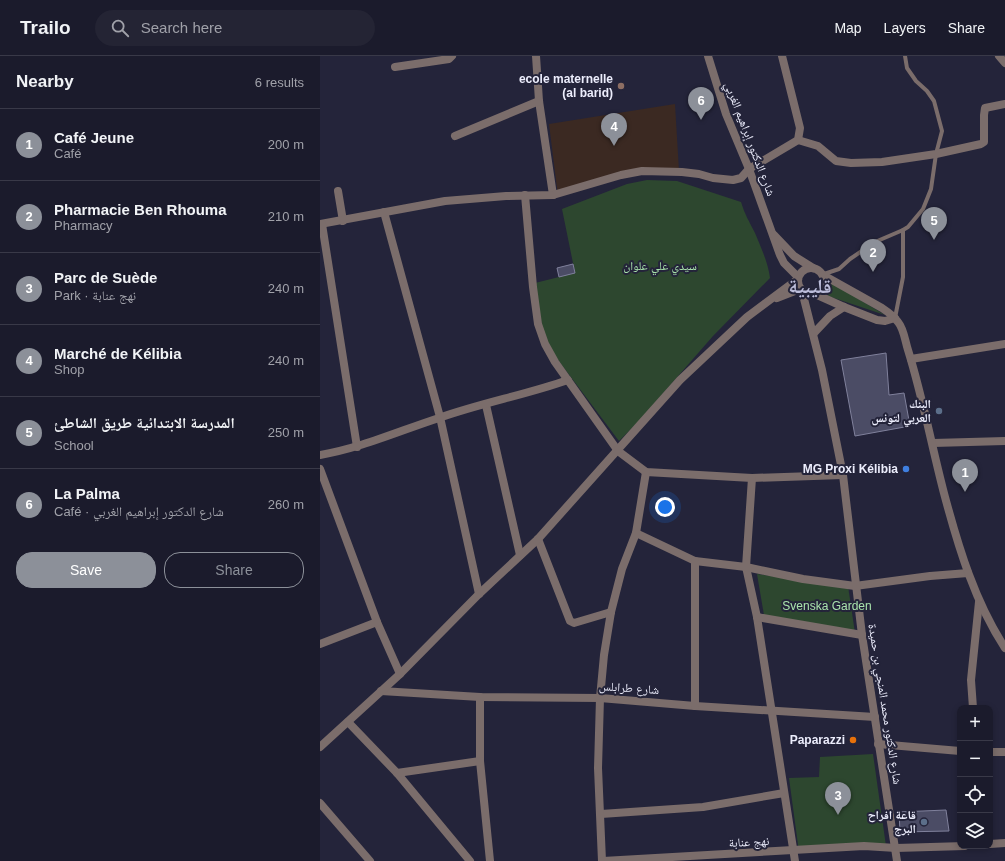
<!DOCTYPE html>
<html lang="en">
<head>
<meta charset="utf-8">
<style>
	:root { --surface:#1b1b2c; --page:#242434; --text:#f1f3f6; --muted:#a0a1a9; --line:#393948; --accent:#8c9099 }
	body { margin:0; font-family:Arial,"Noto Naskh Arabic",sans-serif; background:var(--page); color:var(--text) }
	.controls { position:absolute; right:12px; bottom:12px; display:grid; overflow:hidden; border-radius:8px; box-shadow:0 2px 6px #0003 }
	.controls button { width:36px; height:36px; display:grid; place-items:center; padding:0; border:0; border-bottom:1px solid var(--line); background:var(--surface); color:var(--text); font:20px sans-serif }
	.you { position:absolute; left:345px; top:451px; width:14px; height:14px; margin:-10px; border:3px solid #fff; border-radius:50%; background:#1a73e8; box-shadow:0 0 0 6px #1a73e833 }
	.badge { display:grid; place-items:center; width:26px; height:26px; border-radius:50%; background:var(--accent); color:#fff; font-size:13px; font-weight:700 }
	.pin { position:absolute; translate:-50% -33px; filter:drop-shadow(0 1px 2px #0008) }
	.pin::after { content:''; position:absolute; top:21px; width:14px; height:12px; background:inherit; clip-path:polygon(0 0,100% 0,50% 100%) }
	.list { margin:0; padding:0; list-style:none }
	h2 { display:flex; justify-content:space-between; align-items:center; height:52px; margin:0; padding:0 16px; font-size:17px }
	h2 small { font-size:13px; font-weight:400; color:var(--muted) }
	.list li { display:grid; grid-template-columns:26px 1fr auto; gap:12px; align-items:center; box-sizing:border-box; height:72px; padding:0 16px; border-top:1px solid var(--line) }
	.list b { display:block; font-size:15px; white-space:nowrap }
	.list p { margin:0; font-size:13px; white-space:nowrap; color:var(--muted) }
	.list em { font-size:13px; font-style:normal; color:var(--muted) }
	.actions { display:flex; gap:8px; padding:12px 16px }
	.actions a { flex:1; padding:9px 0; border:1px solid var(--accent); border-radius:16px; text-align:center; font-size:14px; color:var(--accent) }
	.actions .main { background:var(--accent); color:#fff }
	.icon { flex:none; width:22px; height:22px; fill:none; stroke:currentColor; stroke-width:2; stroke-linecap:round; stroke-linejoin:round }
	.map { position:relative; flex:none; width:685px; height:805px; overflow:hidden }
	header { display:flex; align-items:center; gap:24px; box-sizing:border-box; height:56px; padding:0 20px; background:var(--surface); border-bottom:1px solid var(--line) }
	header strong { font-size:19px }
	nav { display:flex; gap:22px; margin-inline-start:auto; font-size:14px }
	.search { width:280px; height:36px; background:var(--page); display:flex; align-items:center; gap:10px; box-sizing:border-box; padding:0 14px; border-radius:22px; color:var(--muted); font-size:15px }
	main { display:flex }
	aside { flex:1; background:var(--surface) }
	.map>svg:first-child { display:block }
	.commercial { fill:#3b2922 }
	.green { fill:#2d472f }
	.building { fill:#4b4c65; stroke:#80819c }
	.lines { fill:none; stroke-linecap:round; stroke-linejoin:round }
	.service { stroke:#7b6d6b; stroke-width:4 }
	.minor { stroke:#7b6d6b; stroke-width:8 }
	.tertiary { stroke:#7b6d6b; stroke-width:8 }
	.education-dot { fill:#8d6e63; stroke:#24243a; stroke-width:1.5 }
	.service-dot { fill:#5c6f8a; stroke:#24243a; stroke-width:1.5 }
	.shop-dot { fill:#3f7fe0; stroke:#24243a; stroke-width:1.5 }
	.food-dot { fill:#e8710a; stroke:#24243a; stroke-width:1.5 }
	.labels { text-anchor:middle; dominant-baseline:central; stroke-width:4; stroke-linejoin:round; paint-order:stroke }
	.poi-label { font-size:12px; font-weight:bold; fill:#ecedfc; stroke:#24243a; text-anchor:end }
	.street-label { font-size:12px; fill:#ecedfc; stroke:#24243a }
	.park-label { font-size:12px; fill:#a9e3ac; stroke:#24243a }
	.town-label { font-size:20px; font-weight:bold; fill:#bcbdda; stroke:#24243a }
</style>
</head>
<body>
<header>
<strong>Trailo</strong>
<div class="search"><svg class="icon" aria-label="search" viewBox="0 0 24 24"><circle cx="10" cy="10" r="6"/><path d="M15 15l6 6"/></svg>Search here</div>
<nav><a>Map</a><a>Layers</a><a>Share</a></nav>
</header>
<main>
<aside>
<h2>Nearby<small>6 results</small></h2>
<ul class="list">
<li><span class="badge">1</span><div><b>Café Jeune</b><p>Café</p></div><em>200 m</em></li>
<li><span class="badge">2</span><div><b>Pharmacie Ben Rhouma</b><p>Pharmacy</p></div><em>210 m</em></li>
<li><span class="badge">3</span><div><b>Parc de Suède</b><p>Park · نهج عنابة</p></div><em>240 m</em></li>
<li><span class="badge">4</span><div><b>Marché de Kélibia</b><p>Shop</p></div><em>240 m</em></li>
<li><span class="badge">5</span><div><b>المدرسة الابتدائية طريق الشاطئ</b><p>School</p></div><em>250 m</em></li>
<li><span class="badge">6</span><div><b>La Palma</b><p>Café · شارع الدكتور إبراهيم الغربي</p></div><em>260 m</em></li>
</ul>
<div class="actions"><a class="main">Save</a><a>Share</a></div>
</aside>
<div class="map">
<svg width="685" height="805" viewBox="0 0 685 805">
	<rect width="100%" height="100%" fill="#24243a"/>
	<polygon class="commercial" points="355,48 359,115 324,113 238,140 229,68"/>
	<g class="green">
		<path d="M327 124 357 125 421 146C425 159 429 165 435 177 441 192 448 206 450 222L393 280 318 366 299 385 229 292 222 270 215 227 255 217 242 153 307 128Z"/>
		<polygon points="512,227 565,259 508,240"/>
		<polygon points="437,518 528,530 535,577 445,565"/>
		<polygon points="553,698 566,790 479,796 469,722 499,721 500,701"/>
	</g>
	<g class="building">
		<polygon points="253,208 255,217 239,221 237,212"/>
		<polygon points="566,297 569,339 584,337 590,370 535,380 521,304"/>
		<polygon points="626,754 629,775 580,776 579,756"/>
	</g>
	<g class="lines">
		<g class="service">
			<polyline points="504,218 519,213 530,203 555,186 583,174 588,171 603,153 611,133 616,98 622,75 614,45 607,35 596,25 587,12 585,0"/>
			<polyline points="575,262 583,221 583,174"/>
		</g>
		<g class="minor">
			<polyline points="216,0 219,45 233,139"/>
			<polyline points="679,0 685,7"/>
			<polyline points="75,11 129,3 132,0"/>
			<polyline points="135,80 219,45"/>
			<polyline points="478,84 498,90 516,105 531,107 562,106 616,98 661,88 664,86 664,59 665,52 685,48"/>
			<polyline points="18,135 23,165"/>
			<polyline points="205,139 213,231 218,268 225,288 235,306 298,395 326,416 432,422 523,419"/>
			<polyline points="64,156 120,361 159,538"/>
			<polyline points="0,168 125,145 186,140 233,139 301,119 322,115 362,116 379,118 393,122 413,124 421,122 429,113"/>
			<polyline points="2,168 37,391"/>
			<polyline points="166,349 200,499"/>
			<polyline points="613,387 685,385"/>
			<path d="M0 399C41 392 79 375 119 362 161 347 205 339 248 324"/>
			<polyline points="0,413 57,566 80,618"/>
			<polyline points="432,422 426,511 437,561 475,805"/>
			<polyline points="316,477 375,505 426,511 483,523 535,530 610,520 648,517"/>
			<polyline points="218,483 250,565 254,567 291,556"/>
			<polyline points="437,561 542,579"/>
			<polyline points="0,588 57,566"/>
			<polyline points="61,635 160,641 280,642 375,650 555,661"/>
			<polyline points="160,641 160,705 170,805"/>
			<polyline points="375,650 375,505"/>
			<polyline points="653,652 651,624 659,546"/>
			<polyline points="28,666 77,717 150,805"/>
			<polyline points="558,688 640,695"/>
			<polyline points="670,696 685,696"/>
			<polyline points="77,717 160,705"/>
			<polyline points="0,747 50,805"/>
			<polyline points="281,758 383,751 464,737"/>
			<polyline points="670,788 685,787"/>
			<polyline points="282,805 278,712 280,642 284,599 291,556 302,513 316,477 326,416"/>
			<polyline points="283,805 544,790 576,792 645,790"/>
		</g>
		<g class="tertiary">
			<polyline points="388,0 406,58 429,113 460,199 464,207 478,221"/>
			<polyline points="429,113 478,84 480,72 462,0"/>
			<polyline points="454,179 474,200 493,212"/>
			<circle cx="491" cy="225" r="13"/>
			<path d="M503 219 562 252C568 256 574 260 578 266 584 273 585 285 588 294 603 342 612 392 625 441 639 493 655 546 685 592"/>
			<polyline points="482,235 502,314 523,419 542,579 577,805"/>
			<polyline points="495,238 524,251 557,264 565,265 575,262"/>
			<polyline points="457,242 480,233"/>
			<polyline points="494,277 510,260 524,251"/>
			<polyline points="591,303 685,288"/>
			<polyline points="0,691 80,618 159,538 218,483 360,324 427,261 478,223"/>
		</g>
	</g>
	<circle class="education-dot" cx="301" cy="30" r="4"/>
	<g class="service-dot">
		<circle cx="619" cy="355" r="4"/>
		<circle cx="604" cy="766" r="4"/>
	</g>
	<circle class="shop-dot" cx="586" cy="413" r="4"/>
	<circle class="food-dot" cx="533" cy="684" r="4"/>
	<g class="labels">
		<g class="poi-label">
			<text x="293" y="23">ecole maternelle<tspan x="293" dy="14">(al barid)</tspan></text>
			<text x="611" y="348">البنك<tspan x="611" dy="14">العربي لتونس</tspan></text>
			<text x="578" y="413">MG Proxi Kélibia</text>
			<text x="525" y="684">Paparazzi</text>
			<text x="596" y="759">قاعة افراح<tspan x="596" dy="14">البرج</tspan></text>
		</g>
		<g class="street-label">
			<text transform="translate(430 83) rotate(69)">شارع الدكتور إبراهيم الغربي</text>
			<text transform="translate(309 632) rotate(4)">شارع طرابلس</text>
			<text transform="translate(565 648) rotate(81)">شارع الدكتور محمد المنجي بن حميدة</text>
			<text transform="translate(429 786) rotate(-3)">نهج عنابة</text>
		</g>
		<g class="park-label">
			<text x="340" y="210">سيدي علي علوان</text>
			<text x="507" y="550">Svenska Garden</text>
		</g>
		<g class="town-label">
			<text x="490" y="230">قليبية</text>
		</g>
	</g>
</svg>
<div class="controls">
<button>+</button>
<button>−</button>
<button><svg class="icon" aria-label="locate" viewBox="0 0 24 24"><circle cx="12" cy="12" r="6"/><path d="M12 2v4M12 18v4M2 12h4M18 12h4"/></svg></button>
<button><svg class="icon" aria-label="layers" viewBox="0 0 24 24"><path d="M12 4l9 5-9 5-9-5zM3 14l9 5 9-5"/></svg></button>
</div>
<div class="you"></div>
<div class="pin badge" style="left:645px;top:436px">1</div>
<div class="pin badge" style="left:553px;top:216px">2</div>
<div class="pin badge" style="left:518px;top:759px">3</div>
<div class="pin badge" style="left:294px;top:90px">4</div>
<div class="pin badge" style="left:614px;top:184px">5</div>
<div class="pin badge" style="left:381px;top:64px">6</div>
</div>
</main>
</body>
</html>
